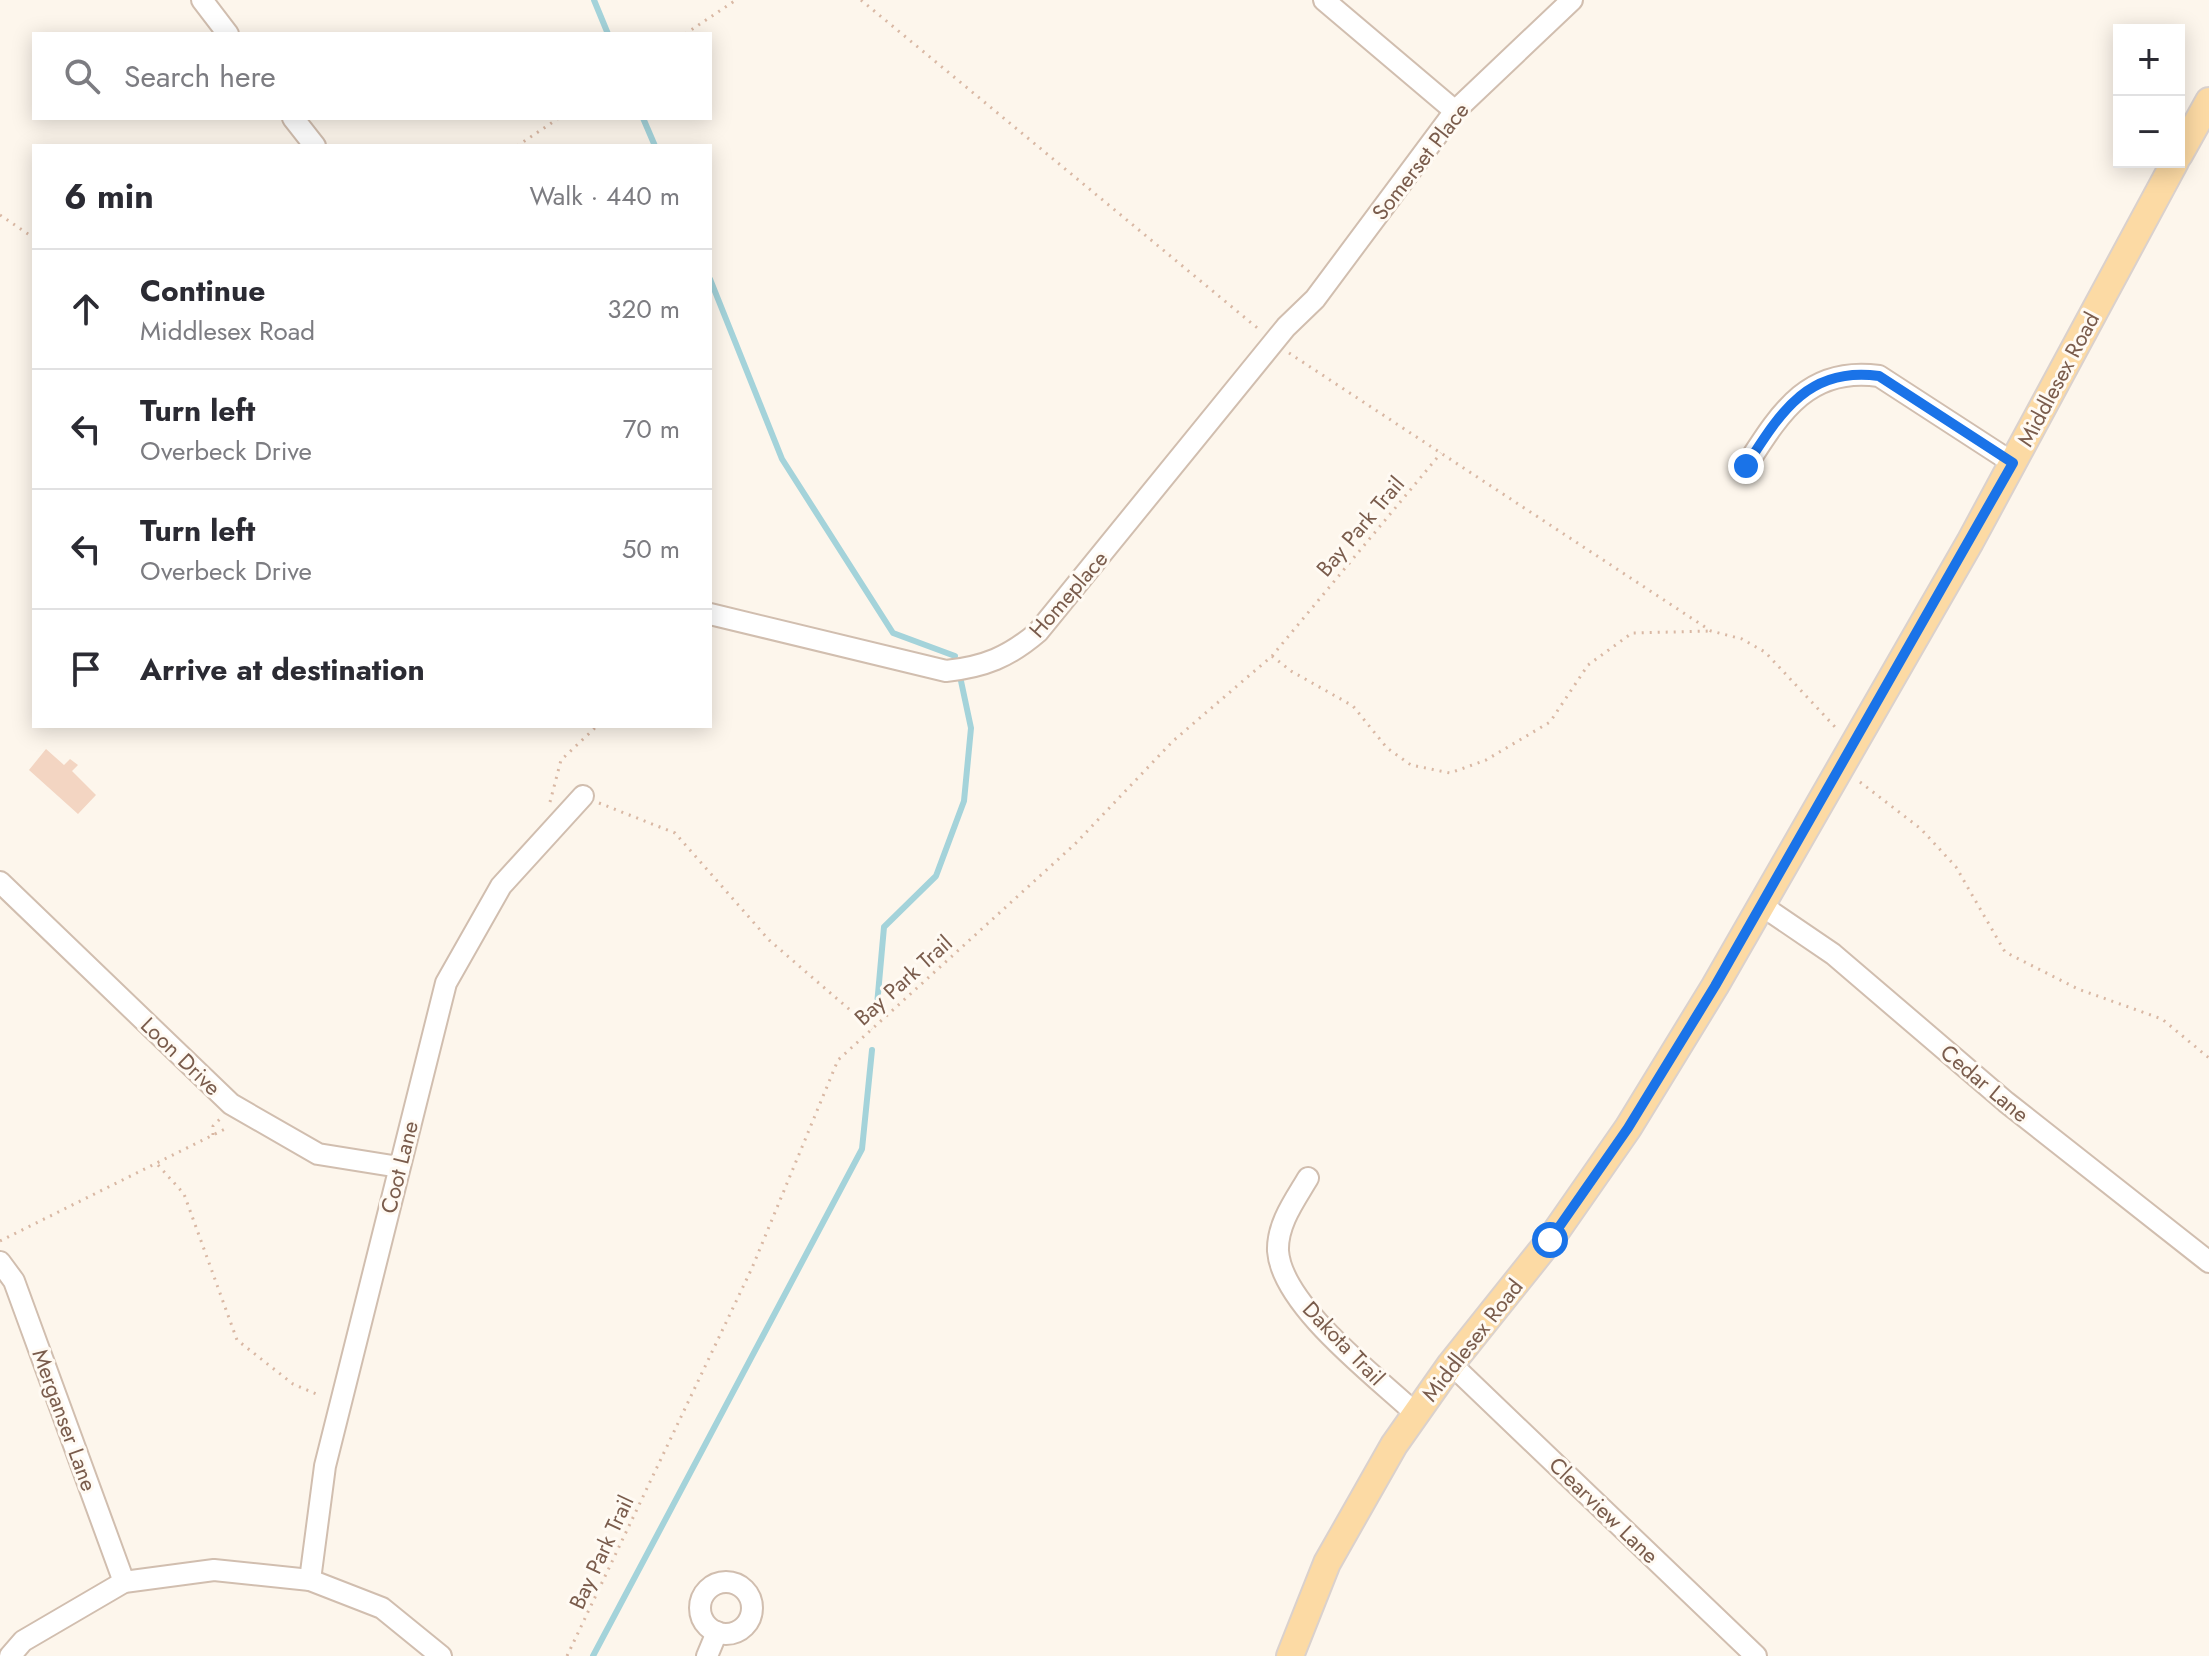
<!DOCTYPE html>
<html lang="en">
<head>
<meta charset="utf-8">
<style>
	:root { --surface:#fff; --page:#f7f7f7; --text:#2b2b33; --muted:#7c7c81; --line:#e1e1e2 }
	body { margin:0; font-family:Jost,sans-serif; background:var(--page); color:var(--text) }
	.controls { position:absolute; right:24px; top:24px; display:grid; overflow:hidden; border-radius:0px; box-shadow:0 4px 20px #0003 }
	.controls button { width:72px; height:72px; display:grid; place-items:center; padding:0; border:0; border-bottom:2px solid var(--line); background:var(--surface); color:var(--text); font:40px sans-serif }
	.stop { position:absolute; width:24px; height:24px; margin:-18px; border:6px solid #1a73e8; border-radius:50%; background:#fff }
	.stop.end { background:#1a73e8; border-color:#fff; box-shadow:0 2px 8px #0008 }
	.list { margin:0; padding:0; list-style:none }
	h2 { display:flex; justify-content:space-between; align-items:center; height:104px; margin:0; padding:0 32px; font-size:34px }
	h2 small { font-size:26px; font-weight:400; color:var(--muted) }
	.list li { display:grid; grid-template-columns:52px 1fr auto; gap:24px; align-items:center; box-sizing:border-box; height:120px; padding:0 32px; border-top:2px solid var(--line) }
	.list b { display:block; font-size:30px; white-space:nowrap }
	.list p { margin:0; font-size:26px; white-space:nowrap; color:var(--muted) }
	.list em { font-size:26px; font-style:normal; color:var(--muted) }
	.icon { flex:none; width:44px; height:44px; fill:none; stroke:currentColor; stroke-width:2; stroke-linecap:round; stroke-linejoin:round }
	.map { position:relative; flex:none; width:2209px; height:1656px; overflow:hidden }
	.search { position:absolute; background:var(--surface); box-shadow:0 4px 20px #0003; left:32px; top:32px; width:680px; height:88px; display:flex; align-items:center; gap:20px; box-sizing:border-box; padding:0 28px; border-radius:0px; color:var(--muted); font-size:30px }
	.panel { position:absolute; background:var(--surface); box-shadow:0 4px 20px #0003; left:32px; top:144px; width:680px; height:584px; border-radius:0px }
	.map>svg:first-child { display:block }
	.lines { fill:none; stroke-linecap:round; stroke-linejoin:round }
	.stream { stroke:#a4d3da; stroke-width:6 }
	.building { fill:#f3d5c2 }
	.minor-casing { stroke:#d1beaf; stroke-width:24 }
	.major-casing { stroke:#dad1cd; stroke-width:30 }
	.path { stroke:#d9b8a4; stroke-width:3; stroke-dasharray:2 6; stroke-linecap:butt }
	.minor { stroke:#fff; stroke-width:20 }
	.major { stroke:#fcdaa4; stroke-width:26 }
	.route { stroke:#1a73e8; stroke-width:10 }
	.labels { text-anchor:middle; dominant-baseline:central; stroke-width:6; stroke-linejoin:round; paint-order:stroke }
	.street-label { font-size:22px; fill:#7a5c4c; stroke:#fffaf3 }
</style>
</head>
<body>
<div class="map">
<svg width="2209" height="1656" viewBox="0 0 2209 1656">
	<rect width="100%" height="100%" fill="#fdf6ec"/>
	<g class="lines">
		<g class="stream">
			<polyline points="594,0 608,34"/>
			<polyline points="643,118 655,146"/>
			<polyline points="710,279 782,459 893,633 955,656"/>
			<polyline points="877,1005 884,927 936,876 964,801 971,728 961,681"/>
			<polyline points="593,1656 862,1149 872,1050"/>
		</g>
	</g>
	<polygon class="building" points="46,749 64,765 70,759 78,765 72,771 96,795 78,814 29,770"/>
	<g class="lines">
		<defs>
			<g id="minor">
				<polyline points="202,0 228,34"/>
				<polyline points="1324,0 1455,111"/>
				<polyline points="293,118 315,146"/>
				<path d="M1746 466C1780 413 1808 366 1879 376L2013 463"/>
				<path d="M710 614 946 671C984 667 1009 657 1038 632L1286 327 1315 299 1455 111 1572 0"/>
				<polyline points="0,882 231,1104 318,1154 399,1167"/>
				<polyline points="1761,905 1833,954 2006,1102 2209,1262"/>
				<path d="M1308 1178C1295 1200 1277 1224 1278 1251 1282 1306 1377 1377 1415 1413"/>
				<polyline points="0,1262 14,1281 124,1582"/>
				<polyline points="1451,1364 1756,1656"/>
				<polyline points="310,1580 325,1466 446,983 501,886 583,796"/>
				<circle cx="726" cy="1608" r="26"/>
				<polyline points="10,1656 23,1641 124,1582 214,1570 310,1580 382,1608 441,1656"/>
				<polyline points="707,1656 717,1632"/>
			</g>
			<g id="major">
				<polyline points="2179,155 2209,101"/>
				<polyline points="1290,1656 1327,1563 1394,1445 1451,1364 1550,1240 1628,1128 1715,986 1970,542 2175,162"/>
			</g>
		</defs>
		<use href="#minor" class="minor-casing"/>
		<use href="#major" class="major-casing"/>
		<g class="path">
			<polyline points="861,0 1261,331"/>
			<polyline points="685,34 736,0"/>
			<polyline points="517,146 559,118"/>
			<polyline points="0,215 34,238"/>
			<polyline points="1289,353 1711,631 1742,639 1765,652 1836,728"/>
			<polyline points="1272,656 1291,671 1353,706 1387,748 1411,765 1450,773 1486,760 1550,722 1588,665 1632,633 1711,631"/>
			<polyline points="1860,782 1921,829 1956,867 2005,952 2078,989 2162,1019 2209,1058"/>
			<polyline points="550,802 561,760 597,726"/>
			<polyline points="599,803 675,833 769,940 872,1029"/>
			<polyline points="213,1135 213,1126 221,1118"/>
			<polyline points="158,1165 184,1194 237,1340 293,1384 321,1396"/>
			<polyline points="0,1241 229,1127"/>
			<polyline points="567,1656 752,1268 838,1060 1075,844 1173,741 1272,656 1441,453"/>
		</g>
		<use href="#minor" class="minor"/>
		<use href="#major" class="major"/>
	</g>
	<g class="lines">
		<path class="route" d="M1550 1240 1628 1128 1715 986 2013 463 1879 376C1808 366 1780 413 1746 466"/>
	</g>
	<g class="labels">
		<g class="street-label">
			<text transform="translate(1420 161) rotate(-52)">Somerset Place</text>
			<text transform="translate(2058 379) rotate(-62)">Middlesex Road</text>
			<text transform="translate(1360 526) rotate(-50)">Bay Park Trail</text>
			<text transform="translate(1068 594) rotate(-49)">Homeplace</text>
			<text transform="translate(903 980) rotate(-42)">Bay Park Trail</text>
			<text transform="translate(181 1056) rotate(44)">Loon Drive</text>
			<text transform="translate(1985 1083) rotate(40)">Cedar Lane</text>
			<text transform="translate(399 1167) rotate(-76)">Coot Lane</text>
			<text transform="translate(1472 1340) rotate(-52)">Middlesex Road</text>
			<text transform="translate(1344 1343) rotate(46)">Dakota Trail</text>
			<text transform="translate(65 1420) rotate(70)">Merganser Lane</text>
			<text transform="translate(1604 1510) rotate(44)">Clearview Lane</text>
			<text transform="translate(601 1552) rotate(-65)">Bay Park Trail</text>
		</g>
	</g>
</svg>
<div class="controls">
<button>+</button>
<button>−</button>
</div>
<div class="stop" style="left:1550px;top:1240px"></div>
<div class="stop end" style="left:1746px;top:466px"></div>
<div class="search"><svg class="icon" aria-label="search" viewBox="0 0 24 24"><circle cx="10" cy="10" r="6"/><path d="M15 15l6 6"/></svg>Search here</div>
<section class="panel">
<h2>6 min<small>Walk · 440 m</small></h2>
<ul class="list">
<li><svg class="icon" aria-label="ahead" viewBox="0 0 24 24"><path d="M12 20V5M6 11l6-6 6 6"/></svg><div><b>Continue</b><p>Middlesex Road</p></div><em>320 m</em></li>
<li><svg class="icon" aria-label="left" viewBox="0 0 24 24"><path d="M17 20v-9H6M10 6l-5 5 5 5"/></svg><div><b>Turn left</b><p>Overbeck Drive</p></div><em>70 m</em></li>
<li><svg class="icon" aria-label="left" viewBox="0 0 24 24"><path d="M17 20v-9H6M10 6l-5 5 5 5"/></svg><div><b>Turn left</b><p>Overbeck Drive</p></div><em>50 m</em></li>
<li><svg class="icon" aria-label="arrive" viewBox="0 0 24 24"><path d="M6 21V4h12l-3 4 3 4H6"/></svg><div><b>Arrive at destination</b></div></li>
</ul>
</section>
</div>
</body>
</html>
